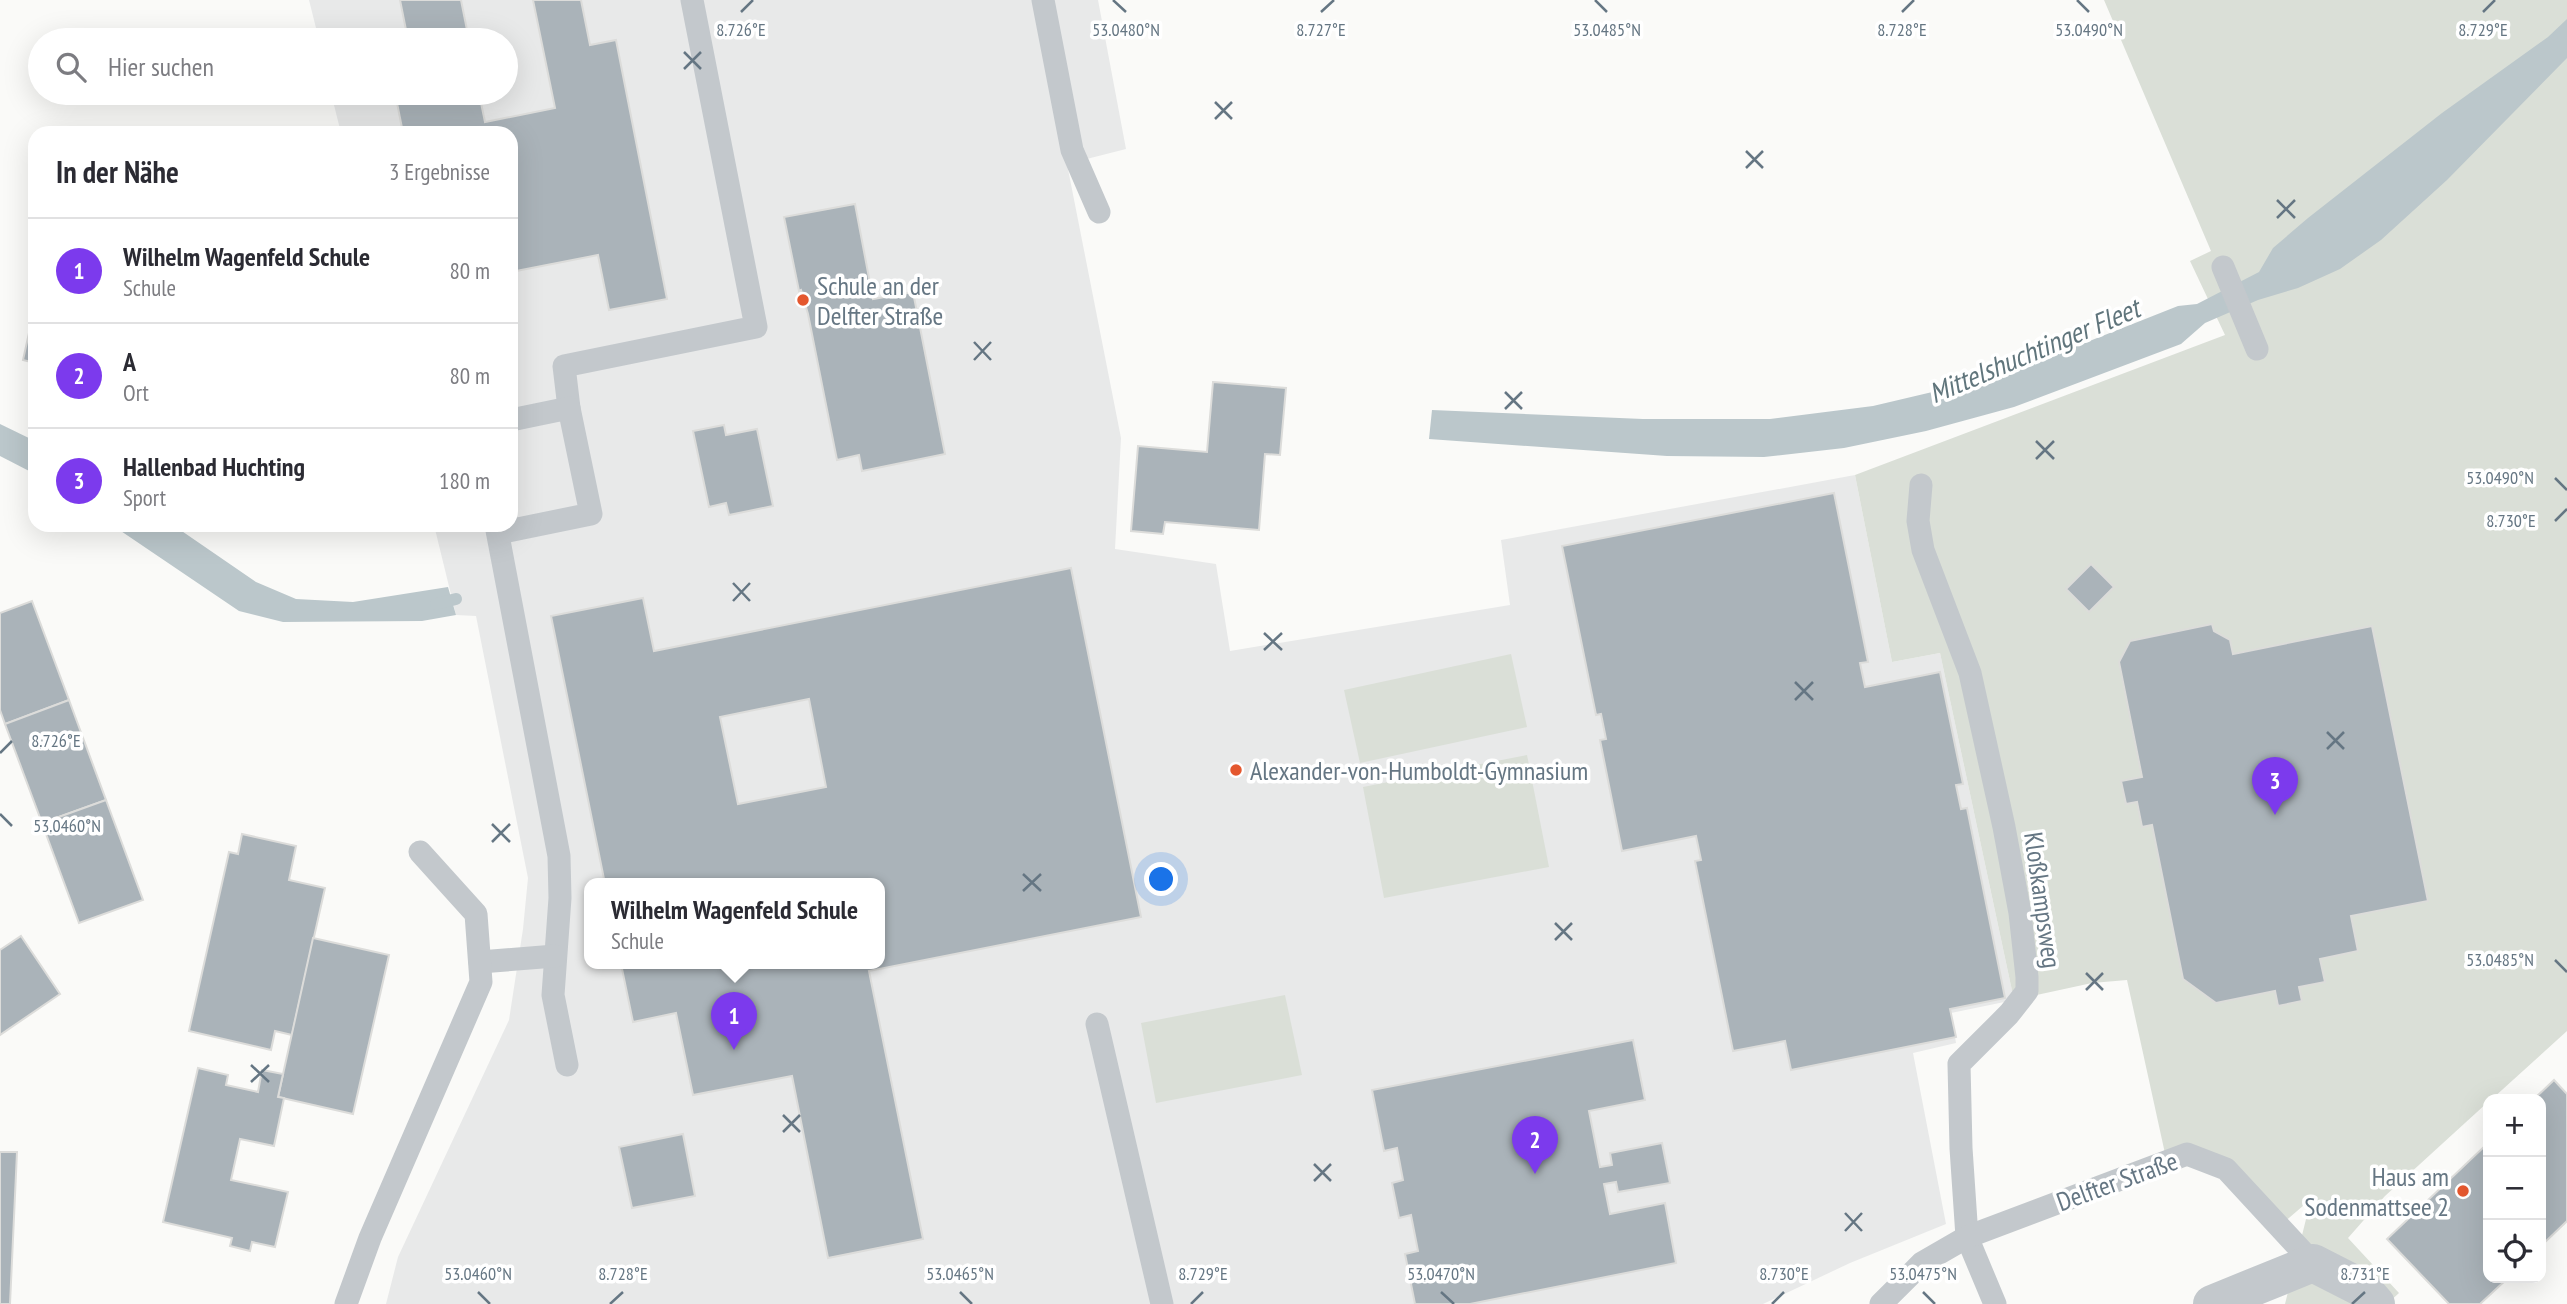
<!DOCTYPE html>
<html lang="de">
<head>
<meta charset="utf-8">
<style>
	:root { --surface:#fff; --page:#f2f2f3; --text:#2b2b33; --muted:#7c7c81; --line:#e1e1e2; --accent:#7c3aed }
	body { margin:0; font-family:"PT Sans Narrow",sans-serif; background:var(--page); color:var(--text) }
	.controls { position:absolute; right:21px; bottom:21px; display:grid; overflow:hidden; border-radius:14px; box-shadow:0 7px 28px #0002 }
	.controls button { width:63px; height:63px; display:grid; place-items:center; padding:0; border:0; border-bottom:2px solid var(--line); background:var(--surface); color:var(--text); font:35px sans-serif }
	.you { position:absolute; left:1162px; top:880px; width:24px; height:24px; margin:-18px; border:5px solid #fff; border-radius:50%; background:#1a73e8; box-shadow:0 0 0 10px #1a73e833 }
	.badge { display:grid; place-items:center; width:46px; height:46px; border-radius:50%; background:var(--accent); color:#fff; font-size:23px; font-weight:700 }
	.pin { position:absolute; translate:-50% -58px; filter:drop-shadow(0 2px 4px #0008) }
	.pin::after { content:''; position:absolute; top:37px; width:24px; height:21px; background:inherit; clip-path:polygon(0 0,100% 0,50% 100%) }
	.popup { position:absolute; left:584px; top:878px; width:301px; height:91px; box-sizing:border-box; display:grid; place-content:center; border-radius:14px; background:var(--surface); filter:drop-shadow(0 2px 5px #0005); font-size:23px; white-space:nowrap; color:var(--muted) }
	.popup b { font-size:26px; color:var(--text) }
	.popup::after { content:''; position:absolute; left:50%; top:100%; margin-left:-14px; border:14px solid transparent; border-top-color:var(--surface) }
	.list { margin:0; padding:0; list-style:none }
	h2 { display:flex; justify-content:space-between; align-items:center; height:91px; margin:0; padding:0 28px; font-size:30px }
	h2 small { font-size:23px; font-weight:400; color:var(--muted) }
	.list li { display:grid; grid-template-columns:46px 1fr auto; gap:21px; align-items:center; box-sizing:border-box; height:105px; padding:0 28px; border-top:2px solid var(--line) }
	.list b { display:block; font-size:26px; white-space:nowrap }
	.list p { margin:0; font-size:23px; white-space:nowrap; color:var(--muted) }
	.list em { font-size:23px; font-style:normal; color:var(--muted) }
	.icon { flex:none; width:38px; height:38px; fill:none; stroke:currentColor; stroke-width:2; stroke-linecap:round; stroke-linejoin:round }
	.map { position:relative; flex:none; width:2567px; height:1304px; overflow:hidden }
	.search { position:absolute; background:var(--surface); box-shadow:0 7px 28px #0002; left:28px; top:28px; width:490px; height:77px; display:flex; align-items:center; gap:18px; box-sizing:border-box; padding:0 24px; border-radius:38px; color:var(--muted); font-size:26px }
	.panel { position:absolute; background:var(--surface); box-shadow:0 7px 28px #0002; left:28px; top:126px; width:490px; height:406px; border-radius:21px }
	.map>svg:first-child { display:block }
	.built { fill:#e8e9e9; fill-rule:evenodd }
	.green { fill:#dadfd7 }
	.water { fill:#bbc7cb }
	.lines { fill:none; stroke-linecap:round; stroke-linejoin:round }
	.stream { stroke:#bbc7cb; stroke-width:12 }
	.building { fill:#aab3b9; stroke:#dcdcda; stroke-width:2; fill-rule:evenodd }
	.service { stroke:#c3c8cc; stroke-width:23 }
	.minor { stroke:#c3c8cc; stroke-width:38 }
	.ticks { fill:none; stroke:#657683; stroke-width:2.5 }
	.poi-dot { fill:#e4572e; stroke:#fff; stroke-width:2.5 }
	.labels { text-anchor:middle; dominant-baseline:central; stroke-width:7; stroke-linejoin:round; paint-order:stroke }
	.poi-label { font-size:26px; fill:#657683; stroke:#fff; text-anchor:start }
	.street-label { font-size:26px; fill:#657683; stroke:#fff }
	.water-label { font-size:28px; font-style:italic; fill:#60757c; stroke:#fff }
	.ticks-label { font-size:18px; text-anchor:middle; fill:#657683; stroke:#fff; stroke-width:7; stroke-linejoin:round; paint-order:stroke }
</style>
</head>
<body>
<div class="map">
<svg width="2567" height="1304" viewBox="0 0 2567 1304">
	<rect width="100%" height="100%" fill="#fafaf8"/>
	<path class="built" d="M309 0H1098L1126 149 1067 164 1121 438 1115 549 1216 564 1230 651 1510 605 1501 540 1855 475 1892 662 1940 653 2014 1000 1951 1013 1956 1043 1913 1053 1946 1224 1850 1263 1763 1304H386L398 1257 509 1020 523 929 528 878 476 616 456 615 434 525H511V133H341L331 93H506V40H319ZM589 884H879V964H589Z"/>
	<g class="green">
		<polygon points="2104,0 2567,0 2567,1031 2492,1099 2488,1099 2488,1102 2385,1196 2348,1238 2399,1293 2387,1304 2285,1304 2311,1199 2282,1224 2227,1163 2166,1158 2127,980 2092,983 2014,1000 1940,653 1892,662 1855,475 2225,335 2190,261 2211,251"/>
		<polygon points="1511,654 1527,727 1360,763 1344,690"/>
		<polygon points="1527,755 1549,867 1384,898 1363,787"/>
		<polygon points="1285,995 1302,1075 1156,1103 1141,1023"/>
	</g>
	<g class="water">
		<polygon points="2567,19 2567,58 2447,180 2381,240 2340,269 2298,288 2258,300 2205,323 2181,344 2014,407 1926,431 1844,448 1764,457 1667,456 1429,439 1432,410 1643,419 1770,419 1873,406 1962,385 2034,363 2178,306 2197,304 2259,272 2273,248 2308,218 2442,113 2548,37"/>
		<polygon points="0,424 35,441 35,474 0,456"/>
		<polygon points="112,525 173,525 256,582 296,599 353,602 448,587 456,615 422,621 283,622 239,611"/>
	</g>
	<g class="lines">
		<polyline class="stream" points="436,604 456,599"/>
	</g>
	<g class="building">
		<polygon points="400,0 461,0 469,40 408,40"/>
		<polygon points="533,0 581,0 590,45 616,40 667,299 609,310 598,255 511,272 511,133 403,133 395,93 479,93 485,122 555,108"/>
		<polygon points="855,204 873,299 913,292 945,454 862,471 859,455 837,460 808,314 801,290 799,291 784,217"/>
		<polygon points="35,306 35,363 23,360"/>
		<polygon points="1213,382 1286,388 1280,455 1265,454 1259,530 1165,522 1163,534 1131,531 1138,446 1207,452"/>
		<polygon points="724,425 726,435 757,429 773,506 729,515 726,503 709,507 693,431"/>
		<polygon points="1834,493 1868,662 1860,663 1865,687 1940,672 1963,784 1956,785 1961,809 1967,808 2005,998 1950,1009 1956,1037 1791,1070 1785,1041 1733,1051 1695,861 1701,860 1696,836 1622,851 1600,740 1606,739 1601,714 1596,715 1562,546"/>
		<polygon points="2091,564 2114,587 2089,612 2066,589"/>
		<path d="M1071 568 1141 917 869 971 923 1239 828 1258 792 1076 693 1095 676 1013 633 1022 621 964H879V884H605L551 616 643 598 654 651ZM809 699 826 787 738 804 720 717Z"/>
		<polygon points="32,601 69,700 5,724 0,710 0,613"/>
		<polygon points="2212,624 2214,631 2230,640 2233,654 2372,626 2428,901 2351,916 2358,951 2320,959 2325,982 2299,987 2302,1001 2278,1006 2275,991 2216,1003 2183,979 2152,825 2142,827 2137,802 2126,804 2121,781 2142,777 2119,662 2130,641"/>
		<polygon points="69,700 106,800 42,823 5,724"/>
		<polygon points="106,800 143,900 79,923 42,823"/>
		<polygon points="242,834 296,846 289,880 325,888 292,1035 275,1031 271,1050 189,1031 229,852 238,854"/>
		<polygon points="21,936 60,994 0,1035 0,950"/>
		<polygon points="313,938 389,955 353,1114 278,1097"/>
		<polygon points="1633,1040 1645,1100 1589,1111 1600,1167 1612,1165 1610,1153 1662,1143 1670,1183 1618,1192 1616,1182 1604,1184 1610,1214 1665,1203 1676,1263 1470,1304 1415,1304 1405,1254 1418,1251 1411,1215 1399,1218 1392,1183 1403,1180 1397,1148 1384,1151 1372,1090"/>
		<polygon points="198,1068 228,1075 226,1085 258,1092 262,1070 283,1074 278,1097 284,1098 274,1146 240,1139 231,1180 288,1192 275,1247 252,1242 250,1251 230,1246 232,1238 163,1222"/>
		<polygon points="2554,1080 2567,1094 2567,1221 2541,1246 2541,1099 2534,1099"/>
		<polygon points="683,1134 695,1196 632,1208 619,1147"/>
		<polygon points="2488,1143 2488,1278 2508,1278 2480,1304 2449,1304 2387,1239"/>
		<polygon points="0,1152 17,1152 10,1304 0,1304"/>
	</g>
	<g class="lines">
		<g class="service">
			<polyline points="1043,0 1072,150 1099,212"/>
			<polyline points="2223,267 2257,349"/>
			<polyline points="569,408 564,366 756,327 692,0"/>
			<polyline points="1921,485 1918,521 1923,550 1970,673 2004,827 2020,913 2027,977 2027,991 2009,1014 1959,1064 1961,1148 1967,1237 1995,1304"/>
			<polyline points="496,525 559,856 560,898 553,995 567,1065"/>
			<polyline points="498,533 591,514 569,408 511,420"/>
			<polyline points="480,962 555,956"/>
			<polyline points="1097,1024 1162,1304"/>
			<polyline points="346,1304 370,1238 481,982 476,914 420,852"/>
			<polyline points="1881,1304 1922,1263 1967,1237 2187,1154 2226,1169 2313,1263"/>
		</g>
		<polyline class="minor" points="2212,1304 2313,1263 2362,1288 2376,1304"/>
	</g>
	<path class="ticks" d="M1113 0 1126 12M1595 0 1607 12M2077 0 2089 12M741 12 753 0M1321 12 1334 0M1902 12 1914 0M2483 12 2495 0M684 52 701 69M684 69 701 52M1215 102 1232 119M1215 119 1232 102M1746 151 1763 168M1746 168 1763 151M2277 200 2295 218M2277 218 2295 200M974 342 991 360M974 360 991 342M1505 392 1522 409M1505 409 1522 392M2036 441 2054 459M2036 459 2054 441M2555 478 2567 490M2555 521 2567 509M733 583 750 601M733 601 750 583M1264 633 1282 650M1264 650 1282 633M1795 682 1813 700M1795 700 1813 682M2327 732 2344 749M2327 749 2344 732M0 753 12 741M0 814 12 826M492 824 510 842M492 842 510 824M1023 874 1041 891M1023 891 1041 874M1555 923 1572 940M1555 940 1572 923M2555 960 2567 972M2086 973 2103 990M2086 990 2103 973M251 1065 269 1082M251 1082 269 1065M783 1115 800 1132M783 1132 800 1115M1314 1164 1331 1181M1314 1181 1331 1164M1845 1213 1862 1231M1845 1231 1862 1213M478 1292 490 1304M960 1292 972 1304M1441 1292 1454 1304M1923 1292 1935 1304M610 1304 623 1292M1191 1304 1203 1292M1772 1304 1784 1292M2352 1304 2365 1292"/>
	<g class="poi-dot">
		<circle cx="803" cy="300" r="7"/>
		<circle cx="1236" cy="770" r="7"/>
		<circle cx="2463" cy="1191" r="7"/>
	</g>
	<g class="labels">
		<g class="poi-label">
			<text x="817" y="285">Schule an der<tspan x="817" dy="30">Delfter Straße</tspan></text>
			<text x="1250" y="770">Alexander-von-Humboldt-Gymnasium</text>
			<text x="2449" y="1176" text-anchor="end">Haus am<tspan x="2449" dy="30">Sodenmattsee 2</tspan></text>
		</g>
		<g class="street-label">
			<text transform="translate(2043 900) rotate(82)">Kloßkampsweg</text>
			<text transform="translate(2117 1181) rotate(-20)">Delfter Straße</text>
		</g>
		<g class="water-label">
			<text transform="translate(2034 350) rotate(-23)">Mittelshuchtinger Fleet</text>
		</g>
	</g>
	<g class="ticks-label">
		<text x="741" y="36">8.726°E</text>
		<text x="1126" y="36">53.0480°N</text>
		<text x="1321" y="36">8.727°E</text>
		<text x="1607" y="36">53.0485°N</text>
		<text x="1902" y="36">8.728°E</text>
		<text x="2089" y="36">53.0490°N</text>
		<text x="2483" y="36">8.729°E</text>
		<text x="2500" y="484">53.0490°N</text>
		<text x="2511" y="527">8.730°E</text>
		<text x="56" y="747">8.726°E</text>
		<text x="67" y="832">53.0460°N</text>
		<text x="2500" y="966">53.0485°N</text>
		<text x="478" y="1280">53.0460°N</text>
		<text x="623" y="1280">8.728°E</text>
		<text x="1203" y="1280">8.729°E</text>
		<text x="1784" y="1280">8.730°E</text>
		<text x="1923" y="1280">53.0475°N</text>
		<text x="960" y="1280">53.0465°N</text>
		<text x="1441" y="1280">53.0470°N</text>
		<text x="2365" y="1280">8.731°E</text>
	</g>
</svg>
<div class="controls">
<button>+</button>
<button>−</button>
<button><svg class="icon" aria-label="locate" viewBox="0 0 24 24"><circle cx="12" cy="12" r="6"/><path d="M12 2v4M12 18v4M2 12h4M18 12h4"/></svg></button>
</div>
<div class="you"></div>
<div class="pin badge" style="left:734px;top:1050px">1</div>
<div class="popup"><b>Wilhelm Wagenfeld Schule</b>Schule</div>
<div class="pin badge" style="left:1535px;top:1174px">2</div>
<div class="pin badge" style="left:2275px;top:815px">3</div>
<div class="search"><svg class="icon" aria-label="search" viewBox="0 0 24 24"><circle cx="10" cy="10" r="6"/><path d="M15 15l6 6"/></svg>Hier suchen</div>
<section class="panel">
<h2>In der Nähe<small>3 Ergebnisse</small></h2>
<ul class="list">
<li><span class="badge">1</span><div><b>Wilhelm Wagenfeld Schule</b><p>Schule</p></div><em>80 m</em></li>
<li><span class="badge">2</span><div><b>A</b><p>Ort</p></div><em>80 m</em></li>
<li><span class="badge">3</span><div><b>Hallenbad Huchting</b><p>Sport</p></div><em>180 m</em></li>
</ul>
</section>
</div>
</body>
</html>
